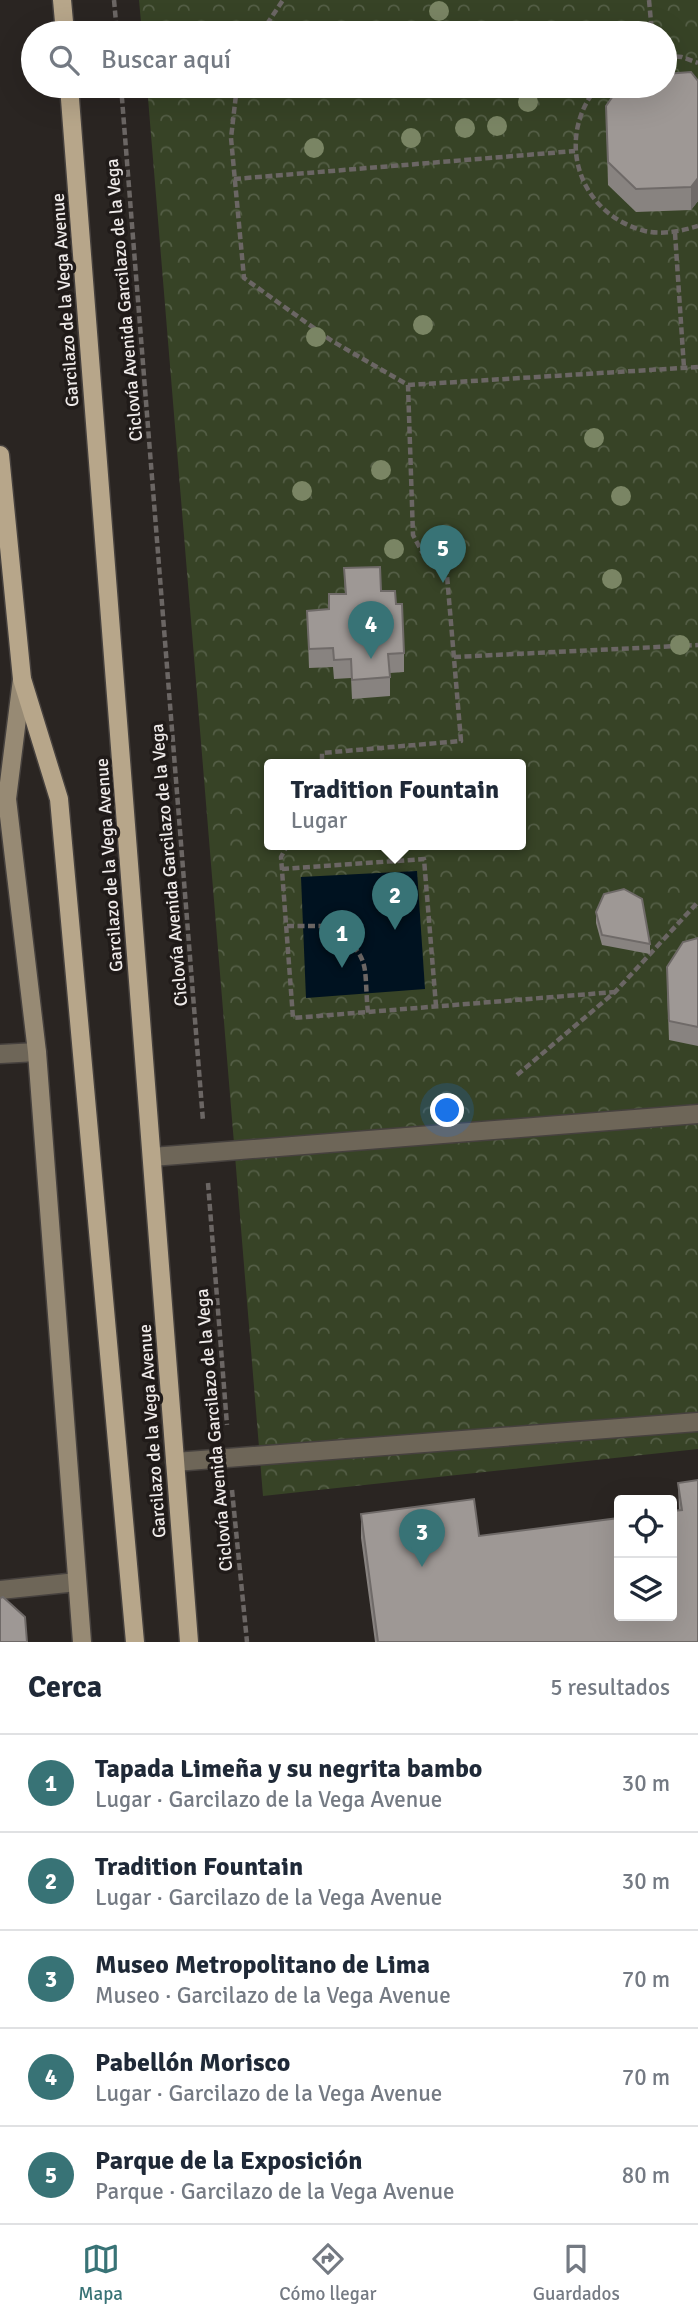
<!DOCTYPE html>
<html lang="es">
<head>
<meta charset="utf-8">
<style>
	:root { --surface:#fff; --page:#f6f6f7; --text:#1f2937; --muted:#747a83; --line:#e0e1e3; --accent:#387376 }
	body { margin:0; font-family:Signika,sans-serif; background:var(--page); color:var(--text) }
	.controls { position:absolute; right:21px; bottom:21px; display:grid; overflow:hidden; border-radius:7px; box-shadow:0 7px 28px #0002 }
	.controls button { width:63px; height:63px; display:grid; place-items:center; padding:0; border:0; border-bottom:2px solid var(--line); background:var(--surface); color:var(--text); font:35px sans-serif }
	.you { position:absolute; left:448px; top:1111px; width:24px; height:24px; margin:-18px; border:5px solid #fff; border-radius:50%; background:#1a73e8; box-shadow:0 0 0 10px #1a73e833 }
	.badge { display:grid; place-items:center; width:46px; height:46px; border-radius:50%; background:var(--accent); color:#fff; font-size:23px; font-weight:700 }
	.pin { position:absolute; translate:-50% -58px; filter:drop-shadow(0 2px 4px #0008) }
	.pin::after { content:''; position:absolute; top:37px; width:24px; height:21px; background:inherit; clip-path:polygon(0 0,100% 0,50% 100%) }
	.popup { position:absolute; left:264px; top:759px; width:262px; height:91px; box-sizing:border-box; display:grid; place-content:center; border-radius:7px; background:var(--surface); filter:drop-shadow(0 2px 5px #0005); font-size:23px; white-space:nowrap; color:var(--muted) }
	.popup b { font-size:26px; color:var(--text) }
	.popup::after { content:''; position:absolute; left:50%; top:100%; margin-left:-14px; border:14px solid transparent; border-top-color:var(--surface) }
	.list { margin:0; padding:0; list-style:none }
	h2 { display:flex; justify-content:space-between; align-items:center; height:91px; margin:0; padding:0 28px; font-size:30px }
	h2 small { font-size:23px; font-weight:400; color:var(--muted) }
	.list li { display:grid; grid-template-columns:46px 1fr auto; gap:21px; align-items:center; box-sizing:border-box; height:98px; padding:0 28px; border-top:2px solid var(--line) }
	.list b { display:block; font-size:26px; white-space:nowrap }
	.list p { margin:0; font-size:23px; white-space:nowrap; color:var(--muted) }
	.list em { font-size:23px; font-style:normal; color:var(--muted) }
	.icon { flex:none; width:38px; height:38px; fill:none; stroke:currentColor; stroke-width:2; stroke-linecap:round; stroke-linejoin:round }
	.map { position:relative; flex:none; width:698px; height:1642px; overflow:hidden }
	.search { position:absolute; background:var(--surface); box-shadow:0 7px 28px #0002; left:21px; right:21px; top:21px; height:77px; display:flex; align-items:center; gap:18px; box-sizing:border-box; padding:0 24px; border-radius:38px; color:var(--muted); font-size:26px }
	.sheet { height:581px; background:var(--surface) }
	nav { display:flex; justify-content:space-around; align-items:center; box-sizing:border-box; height:98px; border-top:2px solid var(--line); background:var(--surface); font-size:19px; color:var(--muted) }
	nav a { display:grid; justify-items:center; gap:4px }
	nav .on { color:var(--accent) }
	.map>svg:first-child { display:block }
	.park { fill:url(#park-crowns); fill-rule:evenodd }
	.water { fill:#001220 }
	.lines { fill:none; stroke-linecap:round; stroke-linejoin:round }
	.service-casing { stroke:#46413e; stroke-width:21 }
	.minor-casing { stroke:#46413e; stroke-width:21 }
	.secondary-casing { stroke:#46413e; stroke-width:21 }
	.primary-casing { stroke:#46413e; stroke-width:21 }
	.path { stroke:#6b6664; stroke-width:4.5; stroke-dasharray:7 3.5; stroke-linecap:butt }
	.service { stroke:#6e6658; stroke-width:18 }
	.minor { stroke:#6e6658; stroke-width:18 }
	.secondary { stroke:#978a74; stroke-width:18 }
	.primary { stroke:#b7a68a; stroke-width:18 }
	.tree { fill:#7a8564 }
	.wall { fill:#888380 }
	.shaded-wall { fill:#6f6a68 }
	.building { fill:#9e9895; stroke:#6f6a68; stroke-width:2 }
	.labels { text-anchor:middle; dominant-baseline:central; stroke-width:7; stroke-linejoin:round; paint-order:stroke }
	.street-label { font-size:18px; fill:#efebea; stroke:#201b19 }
</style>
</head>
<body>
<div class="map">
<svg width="698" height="1642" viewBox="0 0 698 1642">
	<defs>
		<pattern id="park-crowns" width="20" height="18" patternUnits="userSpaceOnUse" patternTransform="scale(1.75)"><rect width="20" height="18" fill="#374326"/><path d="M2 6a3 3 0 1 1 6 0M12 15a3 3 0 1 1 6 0" fill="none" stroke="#545e46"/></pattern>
	</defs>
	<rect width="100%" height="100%" fill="#2a2522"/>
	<path class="park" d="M139 0H698V1449L263 1496 147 86H665V33H142ZM269 764H521V844H269Z"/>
	<polygon class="water" points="417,871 425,989 306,998 301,877"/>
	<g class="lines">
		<defs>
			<g id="service">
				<polyline points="152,1157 698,1114"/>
				<polyline points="175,1462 698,1422"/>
			</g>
			<g id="minor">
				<polyline points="0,1054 37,1052"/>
				<polyline points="0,1590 77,1582"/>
			</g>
			<polyline id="secondary" points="22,679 7,799 37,1052 82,1642"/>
			<g id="primary">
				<polyline points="62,0 65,33"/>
				<polyline points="69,86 189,1642"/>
				<polyline points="0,455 22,679 59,799 135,1642"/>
			</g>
		</defs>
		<use href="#service" class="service-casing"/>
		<use href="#minor" class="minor-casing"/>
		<use href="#secondary" class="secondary-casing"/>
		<use href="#primary" class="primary-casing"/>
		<g class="path">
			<polyline points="114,0 117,33"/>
			<polyline points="649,0 652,33"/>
			<polyline points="261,33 283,0"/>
			<polyline points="665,56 682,57 698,63"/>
			<polyline points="121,86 203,1121"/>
			<polyline points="237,86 231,138 244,278 332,341 408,385 413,535 422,552 446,564 461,741 322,753 322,764"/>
			<path d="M598 86C554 138 578 214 645 231 663 235 681 231 698 226"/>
			<polyline points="234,179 575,151"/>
			<polyline points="675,233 684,368"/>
			<polyline points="408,385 698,367"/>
			<polyline points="454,657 698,645"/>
			<polyline points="288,844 281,857 293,1018 615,992"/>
			<polyline points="282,869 424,859 436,1006"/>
			<path d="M287 926H330C373 959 363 962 368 1013"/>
			<polyline points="517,1075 615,992 698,902"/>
			<polyline points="208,1183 227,1425"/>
			<polyline points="232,1490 247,1642"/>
		</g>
		<use href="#service" class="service"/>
		<use href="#minor" class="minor"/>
		<use href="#secondary" class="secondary"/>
		<use href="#primary" class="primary"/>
	</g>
	<g class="tree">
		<circle cx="439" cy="11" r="10"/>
		<circle cx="528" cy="102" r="10"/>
		<circle cx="497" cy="126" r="10"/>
		<circle cx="465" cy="128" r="10"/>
		<circle cx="411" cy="138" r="10"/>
		<circle cx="314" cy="148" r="10"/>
		<circle cx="423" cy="325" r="10"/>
		<circle cx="316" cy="337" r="10"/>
		<circle cx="594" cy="438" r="10"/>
		<circle cx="381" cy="470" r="10"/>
		<circle cx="302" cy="491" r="10"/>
		<circle cx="621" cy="496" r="10"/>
		<circle cx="394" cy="549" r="10"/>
		<circle cx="612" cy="579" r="10"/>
		<circle cx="680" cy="645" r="10"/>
	</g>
	<g class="wall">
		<polygon points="698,81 698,201 691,210 636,212 608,185 606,106"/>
		<polygon points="344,568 381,591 396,604 404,653 404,672 390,673 390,696 352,699 351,678 334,679 333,667 309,668 307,611 329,609 329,594 345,594"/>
		<polygon points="596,912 650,944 650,954 602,945 596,923"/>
		<polygon points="698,938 698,1046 669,1040 667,986 667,967"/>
		<polygon points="678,1483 698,1642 375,1642 361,1538 361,1514 479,1536 679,1510"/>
	</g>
	<polygon class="shaded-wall" points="698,178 698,201 691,210 691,187"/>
	<g class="building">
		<polygon points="691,72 698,81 698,178 691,187 636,189 608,162 606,106 620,86 665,86 665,74"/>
		<polygon points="380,567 381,591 395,591 396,604 402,604 404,653 388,654 390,677 352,680 351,659 334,660 333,648 309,649 307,611 329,609 329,594 346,594 344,568"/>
		<polygon points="624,889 642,899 650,944 602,935 596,912 604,894"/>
		<polygon points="698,938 698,1027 669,1021 667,967 683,942"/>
		<polygon points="698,1480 698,1642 378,1642 361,1514 474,1499 479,1536 619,1518 619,1616 672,1616 672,1511 682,1510 678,1483"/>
		<polygon points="3,1597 25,1617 27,1642 0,1642 0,1598"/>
	</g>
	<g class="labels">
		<g class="street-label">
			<text transform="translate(65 300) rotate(-94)">Garcilazo de la Vega Avenue</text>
			<text transform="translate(124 300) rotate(-95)">Ciclovía Avenida Garcilazo de la Vega</text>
			<text transform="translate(109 865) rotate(-94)">Garcilazo de la Vega Avenue</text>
			<text transform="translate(169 865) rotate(-95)">Ciclovía Avenida Garcilazo de la Vega</text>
			<text transform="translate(214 1430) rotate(-95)">Ciclovía Avenida Garcilazo de la Vega</text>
			<text transform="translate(152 1431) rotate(-94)">Garcilazo de la Vega Avenue</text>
		</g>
	</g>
</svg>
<div class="controls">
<button><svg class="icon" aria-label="locate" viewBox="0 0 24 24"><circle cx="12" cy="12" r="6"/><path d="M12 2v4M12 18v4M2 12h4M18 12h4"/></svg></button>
<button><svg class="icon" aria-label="layers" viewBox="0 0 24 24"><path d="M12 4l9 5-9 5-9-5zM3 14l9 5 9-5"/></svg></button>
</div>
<div class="you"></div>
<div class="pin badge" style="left:342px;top:968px">1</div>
<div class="pin badge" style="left:395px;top:930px">2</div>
<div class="popup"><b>Tradition Fountain</b>Lugar</div>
<div class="pin badge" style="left:422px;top:1567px">3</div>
<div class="pin badge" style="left:371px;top:659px">4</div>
<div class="pin badge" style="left:443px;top:583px">5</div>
<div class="search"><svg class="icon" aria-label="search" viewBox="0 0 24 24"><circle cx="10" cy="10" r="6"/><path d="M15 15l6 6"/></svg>Buscar aquí</div>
</div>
<section class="sheet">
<h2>Cerca<small>5 resultados</small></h2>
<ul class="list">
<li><span class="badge">1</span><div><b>Tapada Limeña y su negrita bambo</b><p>Lugar · Garcilazo de la Vega Avenue</p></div><em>30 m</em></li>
<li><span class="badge">2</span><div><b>Tradition Fountain</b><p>Lugar · Garcilazo de la Vega Avenue</p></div><em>30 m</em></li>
<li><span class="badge">3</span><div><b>Museo Metropolitano de Lima</b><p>Museo · Garcilazo de la Vega Avenue</p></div><em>70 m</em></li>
<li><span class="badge">4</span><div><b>Pabellón Morisco</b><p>Lugar · Garcilazo de la Vega Avenue</p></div><em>70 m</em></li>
<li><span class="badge">5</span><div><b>Parque de la Exposición</b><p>Parque · Garcilazo de la Vega Avenue</p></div><em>80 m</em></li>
</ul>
</section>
<nav>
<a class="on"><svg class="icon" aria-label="map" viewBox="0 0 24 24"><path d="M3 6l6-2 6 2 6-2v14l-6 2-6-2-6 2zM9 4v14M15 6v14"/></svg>Mapa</a>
<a><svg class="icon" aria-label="directions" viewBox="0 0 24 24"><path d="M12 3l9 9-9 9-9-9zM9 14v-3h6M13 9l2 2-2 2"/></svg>Cómo llegar</a>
<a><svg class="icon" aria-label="saved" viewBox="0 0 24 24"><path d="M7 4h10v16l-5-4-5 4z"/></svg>Guardados</a>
</nav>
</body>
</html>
